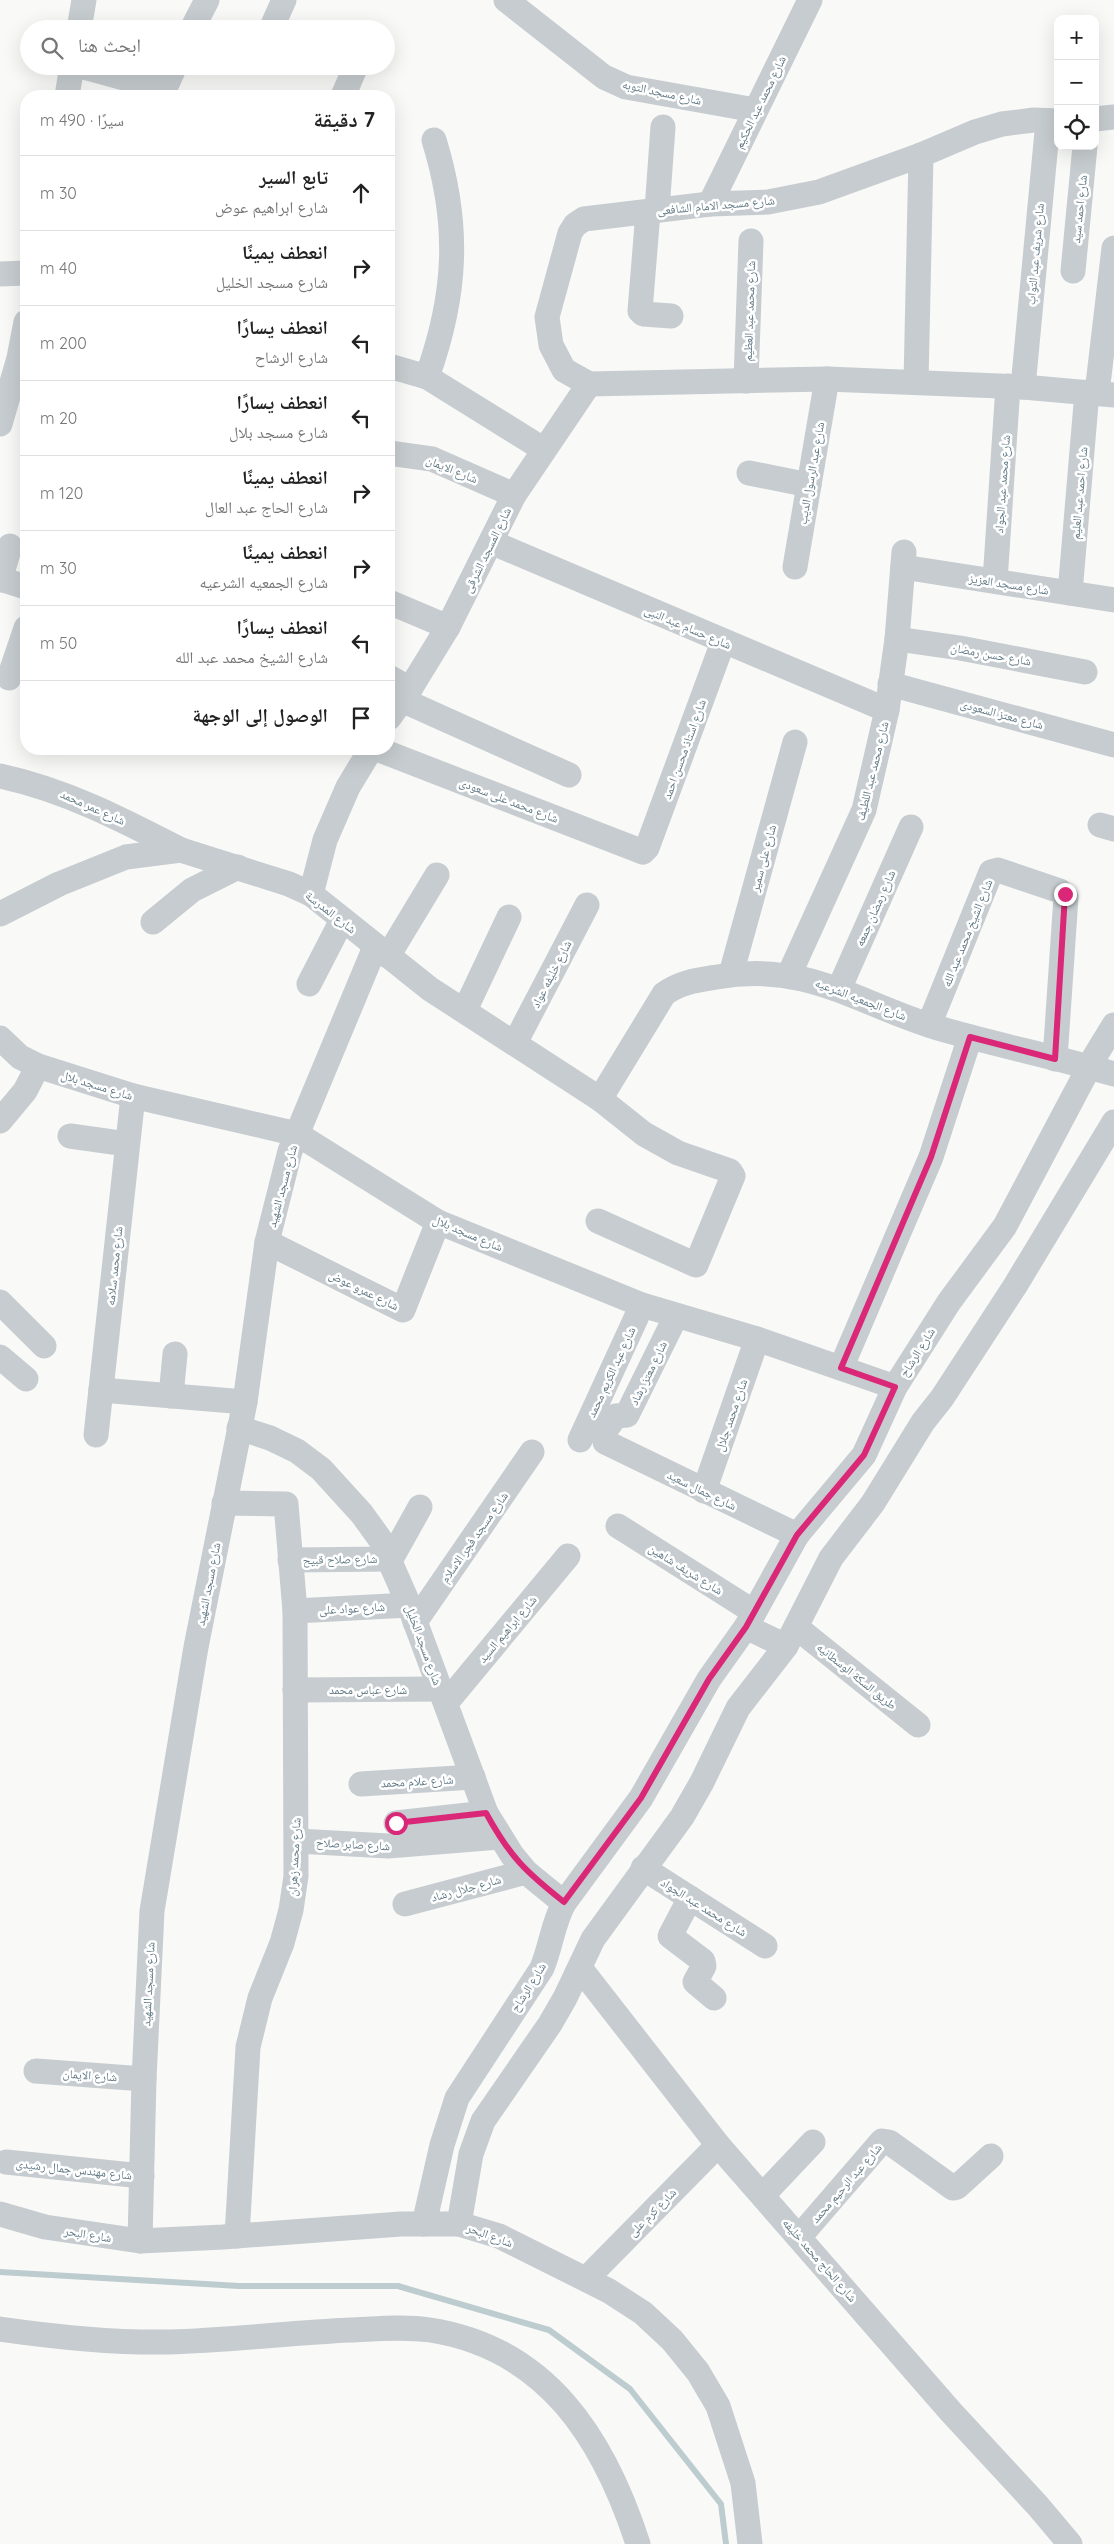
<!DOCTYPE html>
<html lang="ar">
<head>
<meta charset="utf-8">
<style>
	:root { --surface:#fff; --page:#f6f6f6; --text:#222; --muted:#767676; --line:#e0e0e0 }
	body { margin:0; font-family:Quicksand,"Noto Naskh Arabic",sans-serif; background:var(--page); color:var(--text); direction:rtl }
	.controls { position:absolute; right:15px; top:15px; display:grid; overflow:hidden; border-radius:10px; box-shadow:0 5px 20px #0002 }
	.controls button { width:45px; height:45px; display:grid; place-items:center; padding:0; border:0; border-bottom:1px solid var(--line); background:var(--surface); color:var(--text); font:25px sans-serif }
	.stop { position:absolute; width:15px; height:15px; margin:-11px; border:4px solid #db2777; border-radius:50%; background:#fff }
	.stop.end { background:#db2777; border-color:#fff; box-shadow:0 1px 5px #0008 }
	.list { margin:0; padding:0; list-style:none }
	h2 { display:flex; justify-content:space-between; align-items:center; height:65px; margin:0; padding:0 20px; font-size:21px }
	h2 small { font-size:16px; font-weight:400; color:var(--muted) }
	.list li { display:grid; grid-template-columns:32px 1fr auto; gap:15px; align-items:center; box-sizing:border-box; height:75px; padding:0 20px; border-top:1px solid var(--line) }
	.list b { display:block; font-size:19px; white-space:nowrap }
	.list p { margin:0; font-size:16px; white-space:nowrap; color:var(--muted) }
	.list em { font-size:16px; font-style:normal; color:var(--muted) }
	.icon { flex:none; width:28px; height:28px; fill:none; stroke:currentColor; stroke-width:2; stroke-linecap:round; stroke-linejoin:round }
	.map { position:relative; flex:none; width:1114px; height:2544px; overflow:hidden; direction:ltr }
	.search { position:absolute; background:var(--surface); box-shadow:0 5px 20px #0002; left:20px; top:20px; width:375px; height:55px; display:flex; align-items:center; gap:12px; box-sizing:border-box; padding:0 18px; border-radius:28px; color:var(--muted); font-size:19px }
	.panel { position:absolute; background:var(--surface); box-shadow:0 5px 20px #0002; left:20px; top:90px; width:375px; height:665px; border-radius:20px; direction:rtl }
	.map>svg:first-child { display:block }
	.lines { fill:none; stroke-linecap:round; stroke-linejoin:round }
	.stream { stroke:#bdcccf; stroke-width:6 }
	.minor { stroke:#c6cccf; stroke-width:25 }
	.route { stroke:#db2777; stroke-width:6 }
	.labels { text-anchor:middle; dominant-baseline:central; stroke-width:5; stroke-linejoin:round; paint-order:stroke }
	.street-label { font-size:12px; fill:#617985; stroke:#fff }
</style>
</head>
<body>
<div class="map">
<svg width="1114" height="2544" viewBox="0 0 1114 2544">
	<rect width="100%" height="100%" fill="#f9f9f7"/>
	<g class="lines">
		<polyline class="stream" points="0,2272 239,2286 398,2286 549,2330 630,2389 721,2504 726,2544"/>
		<g class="minor">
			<polyline points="506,0 604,77 626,87 755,110"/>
			<polyline points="79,29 84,0"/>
			<polyline points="192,29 207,0"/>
			<polyline points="271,29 284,0"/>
			<polyline points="80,66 160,88 167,84 175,66"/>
			<polyline points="67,96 72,66"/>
			<polyline points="343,96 356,66"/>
			<polyline points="1095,119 1114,117"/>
			<polyline points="710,204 810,0"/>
			<polyline points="657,210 663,127"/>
			<polyline points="648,212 640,311 643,314 671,316"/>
			<polyline points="1073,271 1085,146"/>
			<polyline points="0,274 26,273"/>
			<polyline points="389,366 427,377 543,449"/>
			<path d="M427 377C457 294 460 224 434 140"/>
			<polyline points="746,381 751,241"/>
			<polyline points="916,382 921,155"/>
			<polyline points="589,384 564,370 551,345 547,317 570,233 575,225 584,219 710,204 768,202 819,192 921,155 975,132 1002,124 1034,120 1058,121"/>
			<polyline points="589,384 827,379 1023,387 1114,395"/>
			<polyline points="1023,387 1048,121"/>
			<polyline points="1097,393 1114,248"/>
			<polyline points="0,424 19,358 26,322"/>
			<polyline points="389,453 432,459 514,495"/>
			<polyline points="749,473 809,485"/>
			<polyline points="491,542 887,710"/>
			<polyline points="795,567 827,379"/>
			<polyline points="903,567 1114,600"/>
			<polyline points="0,579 26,587"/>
			<polyline points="0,580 10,546"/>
			<polyline points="995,581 1008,386"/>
			<polyline points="1070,593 1087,392"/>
			<polyline points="389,602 448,627"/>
			<polyline points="897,639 960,648 1085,672"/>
			<polyline points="389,677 410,689"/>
			<polyline points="9,678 26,628"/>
			<polyline points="890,684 1114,745"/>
			<polyline points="402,700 569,775"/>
			<polyline points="389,718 410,689 448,627 514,495 589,384"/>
			<polyline points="377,749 643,852 647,848 723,642"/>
			<path d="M0 776C65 790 121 819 181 850"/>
			<polyline points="1100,825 1114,829"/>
			<polyline points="311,894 325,840 348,787 371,749"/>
			<polyline points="0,914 59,884 126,857 181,850 289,884 311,894 430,989 600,1099 644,1134 678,1153 730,1171 733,1176 696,1265 598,1221"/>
			<polyline points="153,922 192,890 238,867"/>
			<polyline points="388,956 437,875"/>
			<polyline points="731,974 795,742"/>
			<polyline points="789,975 864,810 887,710 897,639 904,552"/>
			<polyline points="309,984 342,920"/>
			<polyline points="839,989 911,827"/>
			<polyline points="465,1010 509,917"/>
			<polyline points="929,1025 991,872 998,870 1060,891 1066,897 1055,1059"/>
			<polyline points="0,1038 20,1057 38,1066 133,1096 297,1134 438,1222 642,1305 757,1339 895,1387"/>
			<polyline points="515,1043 587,905"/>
			<path d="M600 1099 664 994C680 982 698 980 717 977 808 961 858 1004 938 1028 996 1045 1056 1057 1114 1074"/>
			<polyline points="0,1121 25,1091 38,1066"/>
			<polyline points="70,1136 127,1144"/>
			<polyline points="267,1242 403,1310 438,1222"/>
			<polyline points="0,1302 44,1346"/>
			<polyline points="676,1316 627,1415 616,1416 604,1432 605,1442 797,1535"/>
			<polyline points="0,1357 26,1379"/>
			<polyline points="841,1368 931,1157 970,1037"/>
			<polyline points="101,1390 245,1402"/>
			<polyline points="171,1396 175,1354"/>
			<polyline points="239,1428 270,1438 297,1451 321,1469 362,1514 380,1539 409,1605 486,1813 512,1855 526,1872 564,1903"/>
			<polyline points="96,1435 133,1096"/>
			<polyline points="580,1440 642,1305"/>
			<polyline points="704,1491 757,1339"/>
			<polyline points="224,1503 286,1504 295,1611 296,1876 291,1910 282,1943 260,1998 248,2047 237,2236"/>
			<polyline points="618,1526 754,1612"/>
			<polyline points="290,1560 391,1559 420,1507"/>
			<polyline points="295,1611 409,1605"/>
			<polyline points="415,1622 532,1452"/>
			<polyline points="746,1627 786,1646"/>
			<polyline points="796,1627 918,1725"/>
			<polyline points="295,1690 440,1689"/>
			<polyline points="446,1703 568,1556"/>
			<polyline points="361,1784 473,1777"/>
			<polyline points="396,1823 486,1813"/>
			<polyline points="297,1841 388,1846 499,1837"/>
			<polyline points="643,1868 765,1946"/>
			<polyline points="690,1898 670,1936 703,1961 704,1966 695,1982 714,1998"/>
			<polyline points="405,1904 526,1872"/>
			<polyline points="580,1968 718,2145 951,2412 1038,2506 1070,2544"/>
			<polyline points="36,2071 144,2079"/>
			<polyline points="6,2162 142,2176"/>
			<polyline points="763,2195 813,2142"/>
			<polyline points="0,2214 45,2227 140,2241 223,2237 401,2224 459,2224 499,2236 609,2291 643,2313 672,2340 698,2372 718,2406 743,2483 750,2544"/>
			<path d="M424 2224 442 2145 457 2098 542 1968C551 1946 553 1923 564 1903L641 1798 709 1679 746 1627 797 1535 864 1455 895 1387 949 1302 1005 1226 1095 1056 1114 1025"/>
			<polyline points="459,2224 471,2154 483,2121 550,2024 565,1998 593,1939 682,1817 702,1782 738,1708 786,1646 831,1558 873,1503 923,1422 942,1398 1015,1286 1114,1122"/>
			<polyline points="800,2236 882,2141 889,2142 953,2188 957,2187 991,2156"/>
			<polyline points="140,2241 144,2079 152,1911 196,1647 245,1402 267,1242 290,1151 375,947"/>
			<polyline points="586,2279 718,2145"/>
			<path d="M0 2329C56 2337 112 2343 169 2342 230 2340 290 2333 350 2330 376 2329 404 2326 430 2330 547 2348 604 2439 638 2544"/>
		</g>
	</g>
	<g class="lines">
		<path class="route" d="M396 1823 486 1813C510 1857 526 1872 564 1902L641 1798 709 1679 746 1627 797 1535 864 1455 895 1387 841 1368 931 1157 970 1037 1055 1059 1065 894"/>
	</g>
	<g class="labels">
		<g class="street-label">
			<text transform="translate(662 92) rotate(12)">شارع مسجد التوبه</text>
			<text transform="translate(760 102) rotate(-64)">شارع محمد عبد الحكيم</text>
			<text transform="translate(716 205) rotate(-5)">شارع مسجد الامام الشافعى</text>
			<text transform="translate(1079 209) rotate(-84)">شارع احمد سيد</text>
			<text transform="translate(1035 254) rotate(-85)">شارع شريف عبد التواب</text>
			<text transform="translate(749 311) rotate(-88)">شارع محمد عبد العظيم</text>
			<text transform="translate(452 469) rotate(22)">شارع الايمان</text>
			<text transform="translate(811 473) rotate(-80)">شارع عبد الرسول الديب</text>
			<text transform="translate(1002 484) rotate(-86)">شارع محمد عبد الجواد</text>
			<text transform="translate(1079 493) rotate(-85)">شارع احمد عبد العليم</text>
			<text transform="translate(487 550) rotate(-64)">شارع المسجد الشرقى</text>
			<text transform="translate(1009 584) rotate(9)">شارع مسجد العزيز</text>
			<text transform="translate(688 627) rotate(23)">شارع حسام عبد النبى</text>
			<text transform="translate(991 654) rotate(10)">شارع حسن رمضان</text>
			<text transform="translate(1002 714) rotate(15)">شارع معتز السعودى</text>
			<text transform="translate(684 749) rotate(-70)">شارع استاذ محسن احمد</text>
			<text transform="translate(872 771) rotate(-76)">شارع محمد عبد اللطيف</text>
			<text transform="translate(509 800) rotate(21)">شارع محمد على سعودى</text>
			<text transform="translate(93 807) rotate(24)">شارع عمر محمد</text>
			<text transform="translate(763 858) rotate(-75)">شارع على سمير</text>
			<text transform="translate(875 908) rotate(-66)">شارع رمضان جمعه</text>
			<text transform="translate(331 912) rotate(38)">شارع المدرسة</text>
			<text transform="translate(967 933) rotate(-68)">شارع الشيخ محمد عبد الله</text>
			<text transform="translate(551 974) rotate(-63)">شارع خليفه عواد</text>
			<text transform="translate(861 999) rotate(21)">شارع الجمعيه الشرعيه</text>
			<text transform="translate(97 1085) rotate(17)">شارع مسجد بلال</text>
			<text transform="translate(282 1186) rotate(-75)">شارع مسجد الشهيد</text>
			<text transform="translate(468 1233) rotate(23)">شارع مسجد بلال</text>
			<text transform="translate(114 1266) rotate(-84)">شارع محمد سلامه</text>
			<text transform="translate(364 1290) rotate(26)">شارع عمرو عوض</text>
			<text transform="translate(917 1352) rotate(-58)">شارع الرشاح</text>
			<text transform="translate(611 1372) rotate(-65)">شارع عبد الكريم محمد</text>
			<text transform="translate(648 1373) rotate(-64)">شارع معتز رشاد</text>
			<text transform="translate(731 1415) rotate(-71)">شارع محمد جلال</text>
			<text transform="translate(702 1490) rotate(26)">شارع جمال سعيد</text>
			<text transform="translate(474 1537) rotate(-55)">شارع مسجد فجر الاسلام</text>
			<text transform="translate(340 1559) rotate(-1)">شارع صلاح قبيح</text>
			<text transform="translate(686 1569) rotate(32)">شارع شريف شاهين</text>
			<text transform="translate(208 1584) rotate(-79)">شارع مسجد الشهيد</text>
			<text transform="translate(352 1608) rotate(-3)">شارع عواد على</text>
			<text transform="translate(507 1629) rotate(-50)">شارع ابراهيم السيد</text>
			<text transform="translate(424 1645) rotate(70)">شارع مسجد الخليل</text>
			<text transform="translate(857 1676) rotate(39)">طريق السكة الوسطانيه</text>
			<text x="368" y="1689">شارع عباس محمد</text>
			<text transform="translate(417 1781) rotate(-3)">شارع علام محمد</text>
			<text transform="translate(353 1844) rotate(3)">شارع صابر صلاح</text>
			<text transform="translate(294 1857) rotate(-87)">شارع محمد زهران</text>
			<text transform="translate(466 1888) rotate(-15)">شارع جلال رشاد</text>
			<text transform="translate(704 1907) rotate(32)">شارع محمد عبد الجواد</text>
			<text transform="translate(148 1984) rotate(-87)">شارع مسجد الشهيد</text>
			<text transform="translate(528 1987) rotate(-58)">شارع الرشاح</text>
			<text transform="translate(90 2075) rotate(4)">شارع الايمان</text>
			<text transform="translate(74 2169) rotate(6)">شارع مهندس جمال رشيدى</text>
			<text transform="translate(846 2183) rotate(-49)">شارع عبد الرحيم محمد</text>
			<text transform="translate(652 2212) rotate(-45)">شارع كرم على</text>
			<text transform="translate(88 2234) rotate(9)">شارع البحر</text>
			<text transform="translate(490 2235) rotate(20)">شارع البحر</text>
			<text transform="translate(820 2260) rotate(49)">شارع الحاج محمد خليفه</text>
		</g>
	</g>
</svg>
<div class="controls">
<button>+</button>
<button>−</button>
<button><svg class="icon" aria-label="locate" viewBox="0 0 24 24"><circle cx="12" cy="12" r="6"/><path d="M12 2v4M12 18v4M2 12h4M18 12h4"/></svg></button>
</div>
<div class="stop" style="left:396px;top:1823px"></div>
<div class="stop end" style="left:1065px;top:894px"></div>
<div class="search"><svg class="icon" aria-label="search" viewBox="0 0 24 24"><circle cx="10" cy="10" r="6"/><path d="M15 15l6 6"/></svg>ابحث هنا</div>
<section class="panel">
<h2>7 دقيقة<small>سيرًا · 490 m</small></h2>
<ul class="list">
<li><svg class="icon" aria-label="ahead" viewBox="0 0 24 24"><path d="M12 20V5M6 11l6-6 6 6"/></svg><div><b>تابع السير</b><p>شارع ابراهيم عوض</p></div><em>30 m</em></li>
<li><svg class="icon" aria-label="right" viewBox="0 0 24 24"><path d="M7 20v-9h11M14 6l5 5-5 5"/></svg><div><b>انعطف يمينًا</b><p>شارع مسجد الخليل</p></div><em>40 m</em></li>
<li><svg class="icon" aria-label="left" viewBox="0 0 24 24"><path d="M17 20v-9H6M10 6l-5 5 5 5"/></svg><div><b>انعطف يسارًا</b><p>شارع الرشاح</p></div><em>200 m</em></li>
<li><svg class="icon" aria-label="left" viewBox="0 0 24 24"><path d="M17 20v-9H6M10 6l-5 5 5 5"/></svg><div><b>انعطف يسارًا</b><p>شارع مسجد بلال</p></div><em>20 m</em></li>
<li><svg class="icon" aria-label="right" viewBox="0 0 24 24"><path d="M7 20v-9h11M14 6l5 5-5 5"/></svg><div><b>انعطف يمينًا</b><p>شارع الحاج عبد العال</p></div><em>120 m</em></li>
<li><svg class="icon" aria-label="right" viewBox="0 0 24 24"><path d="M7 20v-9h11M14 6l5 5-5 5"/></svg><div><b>انعطف يمينًا</b><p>شارع الجمعيه الشرعيه</p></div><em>30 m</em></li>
<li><svg class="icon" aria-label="left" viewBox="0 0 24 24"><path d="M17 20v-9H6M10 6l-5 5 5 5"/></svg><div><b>انعطف يسارًا</b><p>شارع الشيخ محمد عبد الله</p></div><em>50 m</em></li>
<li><svg class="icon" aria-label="arrive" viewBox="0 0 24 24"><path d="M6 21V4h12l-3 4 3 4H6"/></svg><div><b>الوصول إلى الوجهة</b></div></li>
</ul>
</section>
</div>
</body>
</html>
